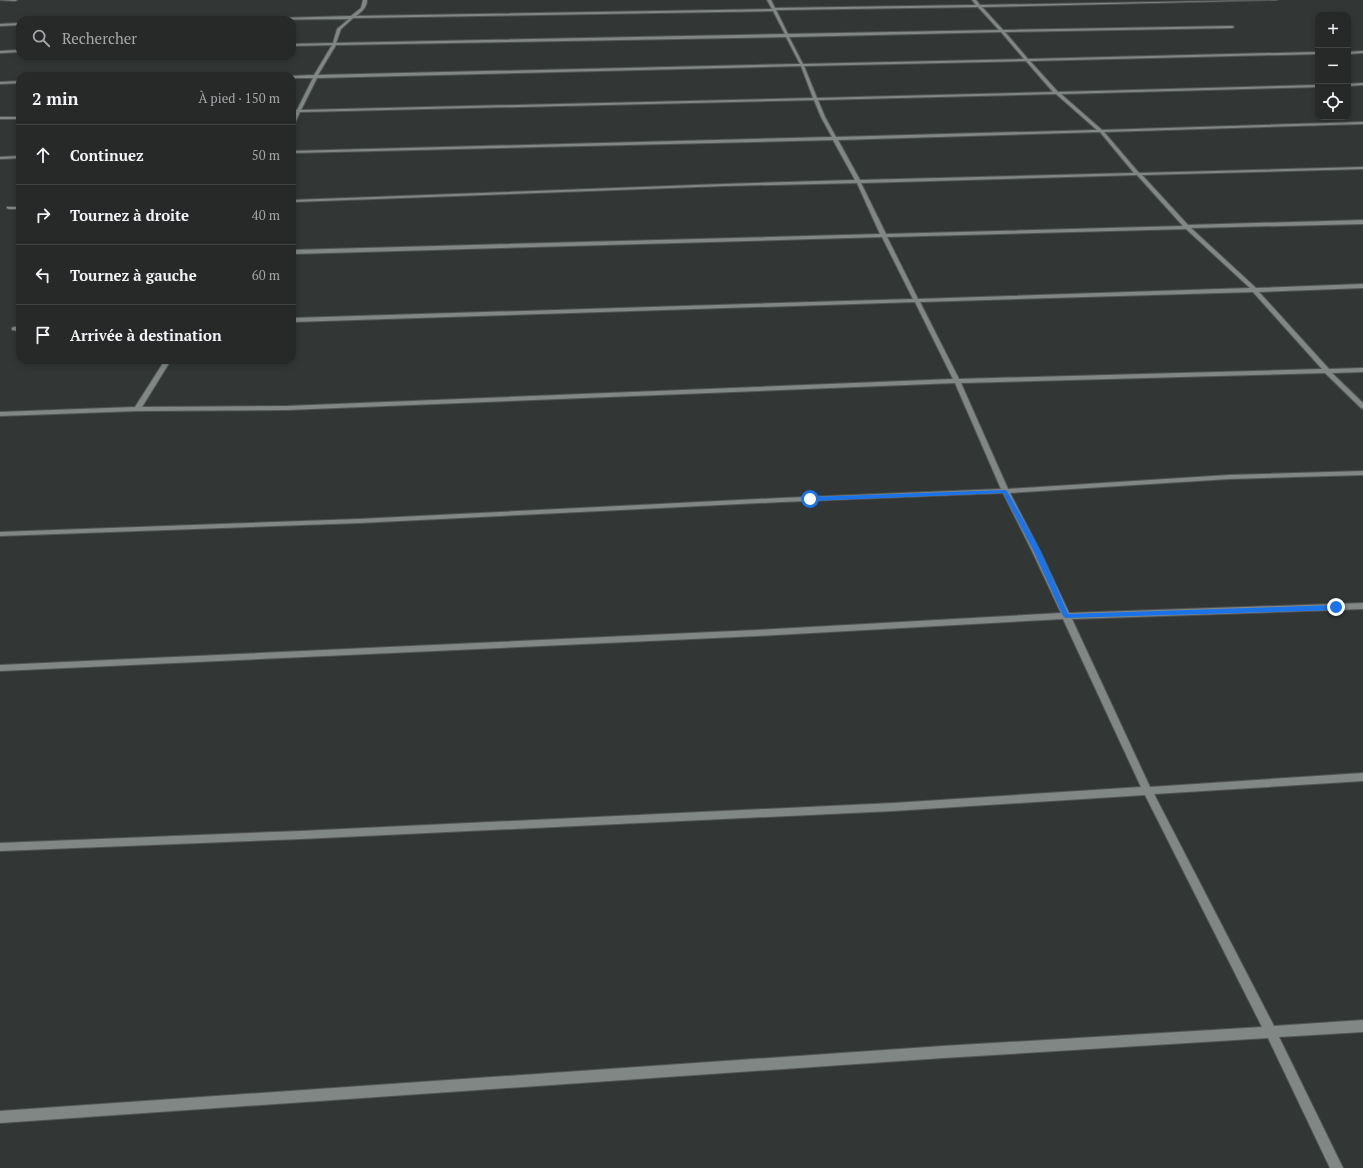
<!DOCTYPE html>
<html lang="fr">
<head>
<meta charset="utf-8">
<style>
	:root { --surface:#262928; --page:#323534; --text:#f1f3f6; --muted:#a4a6a8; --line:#424545 }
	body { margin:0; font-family:"PT Serif",serif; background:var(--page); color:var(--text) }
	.controls { position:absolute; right:12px; top:12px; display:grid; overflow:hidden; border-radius:8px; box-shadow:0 2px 6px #0003 }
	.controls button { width:36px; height:36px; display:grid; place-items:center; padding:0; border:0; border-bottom:1px solid var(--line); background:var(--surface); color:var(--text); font:20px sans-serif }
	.stop { position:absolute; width:12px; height:12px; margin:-9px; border:3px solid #1a73e8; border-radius:50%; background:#fff }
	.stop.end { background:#1a73e8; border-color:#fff; box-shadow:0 1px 4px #0008 }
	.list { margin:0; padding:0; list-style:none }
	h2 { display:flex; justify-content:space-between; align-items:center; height:52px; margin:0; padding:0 16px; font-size:17px }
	h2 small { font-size:13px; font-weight:400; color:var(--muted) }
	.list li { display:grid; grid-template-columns:26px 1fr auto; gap:12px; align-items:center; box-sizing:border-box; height:60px; padding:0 16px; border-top:1px solid var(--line) }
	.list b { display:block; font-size:15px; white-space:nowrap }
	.list em { font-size:13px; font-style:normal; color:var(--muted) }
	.icon { flex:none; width:22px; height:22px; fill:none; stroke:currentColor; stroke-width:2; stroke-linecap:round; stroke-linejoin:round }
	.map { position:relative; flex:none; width:1363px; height:1168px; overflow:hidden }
	.search { position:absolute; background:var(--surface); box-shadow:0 2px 6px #0003; left:16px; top:16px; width:280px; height:44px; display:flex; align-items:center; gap:10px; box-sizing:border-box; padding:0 14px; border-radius:12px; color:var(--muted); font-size:15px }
	.panel { position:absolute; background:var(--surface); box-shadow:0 2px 6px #0003; left:16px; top:72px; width:280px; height:292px; border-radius:12px }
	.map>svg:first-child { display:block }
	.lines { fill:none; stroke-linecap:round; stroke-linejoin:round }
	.street-casing { stroke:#525554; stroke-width:2 }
	.street { fill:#818785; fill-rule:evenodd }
	.route { fill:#1a73e8 }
</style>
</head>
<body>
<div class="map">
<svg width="1363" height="1168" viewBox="0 0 1363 1168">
	<rect width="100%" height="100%" fill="#323735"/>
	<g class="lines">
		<defs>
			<g id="street">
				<polygon points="0,0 17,0 15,1"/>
				<path d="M363 0H367C367 8 361 12 356 16L772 9 767 0H771L775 8 976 5 972 0H976L980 5 1277 0 982 7 1003 30 1232 26 1234 27 1232 28 1005 32 1028 59 1318 52V54L1030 61 1058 92 1318 85V87L1061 94 1102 130 1363 122V124L1104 132 1139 173 1363 167V169L1142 175 1188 225 1363 220V224L1191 228 1256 288 1363 284V288L1259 292 1329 369 1363 368V372L1332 373 1363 403V409L1361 408 1325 373 961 383 1008 489 1229 475 1363 471V475L1229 479 1010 493 1040 551 1069 613 1363 603V609L1072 619 1150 787 1363 773V781L1154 794 1274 1026 1363 1020V1032L1279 1037 1343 1168H1330L1268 1038 943 1058 0 1123V1111L943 1046 1262 1027 1145 795 893 811 301 839 0 851V843L301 831 893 803 1141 787 1063 619 757 636 0 671V665L757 630 1061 613 1032 551 1003 493 781 502 359 523 0 536V532L359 519 781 498 1001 489 955 383 287 410 137 411 0 416V412L135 407 165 360H171L142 407 287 406 953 379 915 302 292 322V318L913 299 882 237 292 254V250L880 234 857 183 724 186 292 202V200L724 184 855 180 833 140 292 153V151L832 137 821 117 814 100 300 112 294 125 292 126V121L296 112H292V110H297L313 78H292L291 76 314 75 332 45 292 46V44L333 43 337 29 349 19 216 20 351 16 361 8ZM978 7 999 30 788 34 776 10ZM773 11 785 34 336 43 341 29 353 18ZM1001 32 1024 59 803 64 789 37ZM786 37 800 64 318 75 336 45ZM1026 61 1053 92 817 98 804 66ZM801 66 813 98 301 110 317 78ZM1056 94 1097 130 836 137 825 117 818 100ZM1100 132 1134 173 860 180 838 140ZM1137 175 1183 226 886 234 861 183ZM1186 229 1250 288 918 299 887 237ZM1253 292 1322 369 959 379 920 302Z"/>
				<polygon points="20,23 20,25 0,26 0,24"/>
				<polygon points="20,50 20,52 0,53 0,51"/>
				<polygon points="1363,51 1363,53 1348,54 1348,52"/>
				<polygon points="20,81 20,83 0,84 0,82"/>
				<polygon points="1363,83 1363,85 1348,86 1348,84"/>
				<rect x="0" y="117" width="20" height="2"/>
				<polygon points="20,156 20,158 0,159 0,157"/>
				<polygon points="7,207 20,207 20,209 9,209 7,208"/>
				<polygon points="14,327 20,327 20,331 12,330 12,328"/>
			</g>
		</defs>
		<use href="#street" class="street-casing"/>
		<use href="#street" class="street"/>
	</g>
	<polygon class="route" points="1004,490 1007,491 1040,550 1068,614 1336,605 1339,607 1336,610 1066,618 1063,616 1033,550 1003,493 810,501 807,499 810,497"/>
</svg>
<div class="controls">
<button>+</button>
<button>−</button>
<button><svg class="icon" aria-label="locate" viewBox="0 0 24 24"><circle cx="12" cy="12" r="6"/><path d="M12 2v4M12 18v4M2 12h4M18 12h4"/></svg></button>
</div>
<div class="stop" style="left:810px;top:499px"></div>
<div class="stop end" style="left:1336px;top:607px"></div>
<div class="search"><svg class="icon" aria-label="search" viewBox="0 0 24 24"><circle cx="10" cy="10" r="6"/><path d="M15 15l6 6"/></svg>Rechercher</div>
<section class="panel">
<h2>2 min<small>À pied · 150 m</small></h2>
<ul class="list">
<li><svg class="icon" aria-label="ahead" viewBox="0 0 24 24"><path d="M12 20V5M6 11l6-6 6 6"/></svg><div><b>Continuez</b></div><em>50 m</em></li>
<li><svg class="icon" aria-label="right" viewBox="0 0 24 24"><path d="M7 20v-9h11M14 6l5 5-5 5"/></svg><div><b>Tournez à droite</b></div><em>40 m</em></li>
<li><svg class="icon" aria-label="left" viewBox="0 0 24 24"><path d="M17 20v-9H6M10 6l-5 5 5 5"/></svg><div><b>Tournez à gauche</b></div><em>60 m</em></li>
<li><svg class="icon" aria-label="arrive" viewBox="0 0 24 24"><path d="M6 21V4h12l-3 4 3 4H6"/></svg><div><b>Arrivée à destination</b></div></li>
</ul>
</section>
</div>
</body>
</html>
